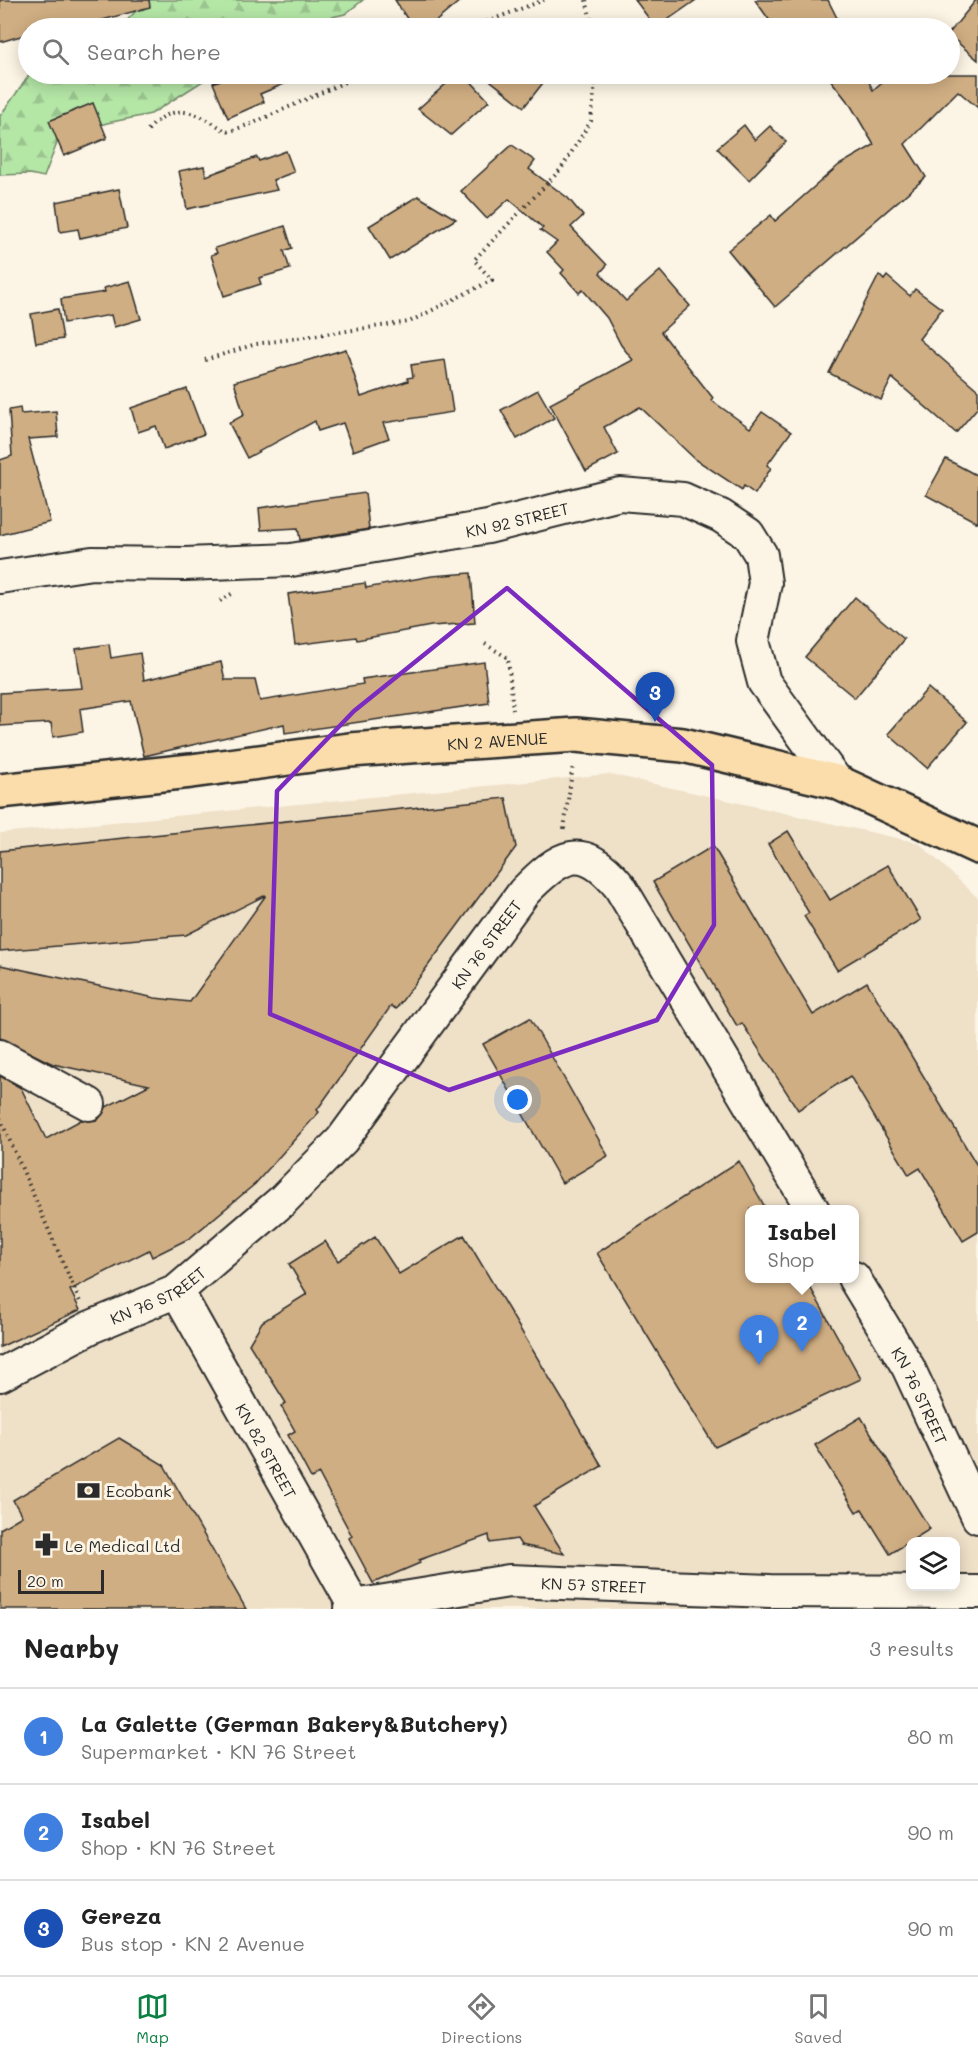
<!DOCTYPE html>
<html lang="en">
<head>
<meta charset="utf-8">
<style>
	:root { --surface:#fff; --page:#f6f6f6; --text:#222; --muted:#767676; --line:#e0e0e0; --accent:#0b8043 }
	body { margin:0; font-family:Mali,sans-serif; background:var(--page); color:var(--text) }
	.controls { position:absolute; right:18px; bottom:18px; display:grid; overflow:hidden; border-radius:12px; box-shadow:0 3px 15px #0003 }
	.controls button { width:54px; height:54px; display:grid; place-items:center; padding:0; border:0; border-bottom:2px solid var(--line); background:var(--surface); color:var(--text); font:30px sans-serif }
	.scale { position:absolute; left:18px; bottom:15px; width:86px; box-sizing:border-box; padding-left:6px; border:3px solid #2b2b2b; border-top:0; font-size:16px; line-height:21px; white-space:nowrap; color:#2b2b2b; -webkit-text-stroke:4px #fcf5e5; paint-order:stroke }
	.you { position:absolute; left:518px; top:1100px; width:21px; height:21px; margin:-15px; border:4px solid #fff; border-radius:50%; background:#1a73e8; box-shadow:0 0 0 9px #1a73e833 }
	.badge { display:grid; place-items:center; width:39px; height:39px; border-radius:50%; background:var(--accent); color:#fff; font-size:20px; font-weight:700 }
	.pin { position:absolute; translate:-50% -50px; filter:drop-shadow(0 2px 3px #0008) }
	.pin::after { content:''; position:absolute; top:32px; width:21px; height:18px; background:inherit; clip-path:polygon(0 0,100% 0,50% 100%) }
	.popup { position:absolute; left:745px; top:1205px; width:114px; height:78px; box-sizing:border-box; display:grid; place-content:center; border-radius:12px; background:var(--surface); filter:drop-shadow(0 2px 4px #0005); font-size:20px; white-space:nowrap; color:var(--muted) }
	.popup b { font-size:22px; color:var(--text) }
	.popup::after { content:''; position:absolute; left:50%; top:100%; margin-left:-12px; border:12px solid transparent; border-top-color:var(--surface) }
	.list { margin:0; padding:0; list-style:none }
	h2 { display:flex; justify-content:space-between; align-items:center; height:78px; margin:0; padding:0 24px; font-size:26px }
	h2 small { font-size:20px; font-weight:400; color:var(--muted) }
	.list li { display:grid; grid-template-columns:39px 1fr auto; gap:18px; align-items:center; box-sizing:border-box; height:96px; padding:0 24px; border-top:2px solid var(--line) }
	.list b { display:block; font-size:22px; white-space:nowrap }
	.list p { margin:0; font-size:20px; white-space:nowrap; color:var(--muted) }
	.list em { font-size:20px; font-style:normal; color:var(--muted) }
	.icon { flex:none; width:33px; height:33px; fill:none; stroke:currentColor; stroke-width:2; stroke-linecap:round; stroke-linejoin:round }
	.map { position:relative; flex:none; width:978px; height:1609px; overflow:hidden }
	.search { position:absolute; background:var(--surface); box-shadow:0 3px 15px #0003; left:18px; right:18px; top:18px; height:66px; display:flex; align-items:center; gap:15px; box-sizing:border-box; padding:0 21px; border-radius:33px; color:var(--muted); font-size:22px }
	.sheet { height:366px; background:var(--surface) }
	nav { display:flex; justify-content:space-around; align-items:center; box-sizing:border-box; height:84px; border-top:2px solid var(--line); background:var(--surface); font-size:16px; color:var(--muted) }
	nav a { display:grid; justify-items:center; gap:3px }
	nav .on { color:var(--accent) }
	.map>svg:first-child { display:block }
	.built { fill:#efe0c8; fill-rule:evenodd }
	.forest { fill:url(#forest-firs); stroke:#708868; stroke-width:1.5 }
	.building { fill:#d0ae83; stroke:#2b2b2b; stroke-width:1.5 }
	.lines { fill:none; stroke-linecap:round; stroke-linejoin:round }
	.minor-casing { stroke:#2b2b2b; stroke-width:36 }
	.major-casing { stroke:#2b2b2b; stroke-width:38 }
	.path { stroke:#2b2b2b; stroke-width:4; stroke-dasharray:1.5 4.5; stroke-linecap:butt }
	.minor { stroke:#fcf5e5; stroke-width:32 }
	.major { stroke:#faddab; stroke-width:33 }
	.marked { fill:none; stroke:#7b2cbf; stroke-width:4.5; stroke-linejoin:round }
	.labels { text-anchor:middle; dominant-baseline:central; stroke-width:6; stroke-linejoin:round; paint-order:stroke }
	.street-label { font-size:16px; fill:#2b2b2b; stroke:#fcf5e5 }
	.poi-label { font-size:16px; fill:#2b2b2b; stroke:#fcf5e5; text-anchor:start }
</style>
</head>
<body>
<div class="map">
<svg width="978" height="1609" viewBox="0 0 978 1609">
	<defs>
		<pattern id="forest-firs" width="22" height="20" patternUnits="userSpaceOnUse" patternTransform="scale(1.5)"><rect width="22" height="20" fill="#b4e6a6"/><path d="M5 1l3.5 6h-7zM16 11l3.5 6h-7z" fill="#9bc58f"/></pattern>
	</defs>
	<rect width="100%" height="100%" fill="#fcf5e5"/>
	<filter id="ink" filterUnits="userSpaceOnUse"><feTurbulence type="fractalNoise" baseFrequency=".0167" numOctaves="2"/><feDisplacementMap in="SourceGraphic" scale="12" xChannelSelector="R" yChannelSelector="G"/><feConvolveMatrix kernelMatrix="1 2 1 2 8 2 1 2 1" color-interpolation-filters="sRGB"/></filter>
	<g filter="url(#ink)">
		<path class="built" d="M609 774 919 843 978 898V1609H0V833ZM750 1210H854V1278H750ZM910 1542H956V1586H910Z"/>
		<g class="forest">
			<polygon points="146,0 363,0 345,14 285,28 120,28"/>
			<polygon points="30,74 214,74 151,114 107,123 59,138 44,177 30,174 0,175 0,116"/>
		</g>
		<g class="building">
			<polygon points="0,0 149,0 150,7 99,21 102,28 28,28 28,34 0,42"/>
			<polygon points="395,0 461,0 428,28 413,28"/>
			<polygon points="635,0 696,0 656,28"/>
			<polygon points="755,0 828,0 842,28 775,28"/>
			<polygon points="976,0 978,0 978,60 950,36 950,32"/>
			<polygon points="235,74 308,74 260,94 264,102 228,118 213,83"/>
			<polygon points="457,74 464,74 489,101 451,135 418,109"/>
			<polygon points="482,74 550,74 524,107"/>
			<polygon points="826,74 865,74 873,90 891,74 978,74 978,108 958,91 905,144 926,177 775,307 728,250 771,215 775,221 839,165 874,145 851,106"/>
			<polygon points="93,103 107,138 64,156 49,121"/>
			<polygon points="744,125 755,140 770,126 786,142 749,180 717,148"/>
			<polygon points="512,145 535,161 529,169 568,198 583,216 571,227 607,265 600,273 626,301 660,271 690,306 661,332 713,398 711,400 750,428 762,412 791,432 767,465 771,468 755,494 744,486 742,490 695,459 640,407 604,427 618,454 586,471 550,404 633,360 621,345 607,318 583,290 579,293 561,273 564,270 547,252 557,242 540,230 543,228 509,199 487,219 461,191"/>
			<polygon points="286,151 294,172 273,180 277,190 187,209 179,171 204,166 206,176 257,157 259,161"/>
			<polygon points="119,189 127,228 80,238 78,229 60,232 56,202"/>
			<polygon points="418,196 456,219 390,260 369,226"/>
			<polygon points="285,226 292,248 284,251 290,269 259,278 261,284 224,296 211,255 217,253 215,248"/>
			<polygon points="879,275 884,280 887,276 910,296 915,289 942,309 919,339 978,390 978,407 956,433 892,378 881,400 829,373"/>
			<polygon points="130,281 141,319 114,327 111,315 64,323 61,299 105,292 104,288"/>
			<polygon points="58,309 63,339 36,343 31,314"/>
			<polygon points="346,349 361,397 408,381 407,378 413,377 411,365 445,360 453,412 383,423 389,438 353,451 343,423 318,431 315,421 247,458 229,423 244,415 234,382"/>
			<polygon points="187,389 204,434 164,449 156,426 138,432 131,408"/>
			<polygon points="538,390 554,418 517,439 501,410"/>
			<polygon points="20,408 21,414 56,411 58,437 28,439 50,522 0,535 0,460 12,456 9,410"/>
			<polygon points="946,459 978,476 978,523 926,495"/>
			<polygon points="365,493 369,529 300,540 298,528 261,530 259,508"/>
			<polygon points="471,573 475,623 431,626 357,640 356,637 295,645 288,594 365,583 366,588 432,576"/>
			<polygon points="855,597 904,639 855,698 805,657"/>
			<polygon points="109,644 111,658 140,653 144,680 221,662 225,680 255,680 260,701 363,684 362,679 484,662 489,703 285,733 284,724 144,756 131,701 80,709 83,732 53,737 51,723 0,726 0,693 82,688 76,649"/>
			<polygon points="928,688 967,722 927,768 888,734"/>
			<polygon points="506,798 516,847 396,1009 391,1006 317,1110 319,1112 255,1184 190,1238 152,1257 149,1250 70,1290 80,1310 0,1347 0,1076 21,1088 46,1139 81,1120 98,1120 106,1107 149,1085 53,1064 0,1038 0,965 155,998 190,1002 266,895 186,935 0,951 0,851"/>
			<polygon points="788,831 830,900 888,865 921,920 837,970 804,916 809,913 768,844"/>
			<polygon points="713,846 813,1015 867,982 978,1167 978,1232 963,1241 920,1168 909,1175 850,1076 798,1110 742,1023 737,1026 653,882"/>
			<polygon points="530,1018 608,1156 562,1183 483,1044"/>
			<polygon points="739,1161 766,1209 750,1209 750,1278 805,1278 861,1379 715,1447 597,1253"/>
			<polygon points="464,1235 602,1466 534,1506 564,1554 521,1545 517,1539 490,1543 489,1535 419,1560 420,1563 373,1583 349,1538 352,1536 319,1474 311,1478 288,1435 295,1431 281,1406 286,1403 249,1344 262,1322 307,1294 289,1264 325,1241 338,1261 375,1237 399,1274"/>
			<polygon points="861,1417 930,1529 890,1554 862,1509 856,1512 815,1445"/>
			<polygon points="119,1438 164,1465 246,1609 0,1609 0,1529 22,1516 13,1500"/>
		</g>
		<g class="lines">
			<defs>
				<g id="minor">
					<path id="s1" d="M0 577 92 563 185 564 291 560 488 527 620 494 683 499 721 516 748 534 761 555 765 583 753 641 764 682 837 782"/>
					<polyline points="0,1056 89,1104"/>
					<path id="s2" d="M854 1278 908 1367 978 1517"/>
					<path id="s3" d="M177 1291 356 1609"/>
					<path id="s4" d="M0 1375 91 1327 177 1291 282 1201 342 1140 524 892C560 855 582 840 620 887L813 1210"/>
					<path id="s5" d="M351 1609 354 1606 509 1581 770 1591 978 1592"/>
				</g>
				<g id="major">
					<path id="s6" d="M0 791 191 771 349 750 576 735 683 745 837 782 978 847"/>
				</g>
			</defs>
			<use href="#minor" class="minor-casing"/>
			<use href="#major" class="major-casing"/>
			<g class="path">
				<polyline points="586,0 593,28"/>
				<polyline points="470,28 544,0"/>
				<path d="M148 130C176 99 198 113 227 132L251 124 363 74"/>
				<polyline points="205,360 256,344 409,322 492,280 474,260 561,169 591,121 596,74"/>
				<polyline points="220,601 233,593"/>
				<polyline points="485,644 508,658 513,710"/>
				<polyline points="564,829 573,765"/>
				<polyline points="0,1118 80,1302"/>
			</g>
			<use href="#minor" class="minor"/>
			<use href="#major" class="major"/>
		</g>
	</g>
	<path class="marked" d="M507 588 712 765 714 925 657 1020 449 1090 270 1014 277 791 354 711Z"/>
	<defs>
		<symbol id="bank-bare" viewBox="-9 -9 18 18"><path d="M-6-4H6V4H-6ZM0-2.3a2.3 2.3 0 1 0 0 4.6a2.3 2.3 0 1 0 0-4.6Z" fill="#2b2b2b" stroke="#fcf5e5" stroke-width="2.5" paint-order="stroke"/></symbol>
		<symbol id="pharmacy-bare" viewBox="-9 -9 18 18"><path d="M-2-6h4v4h4v4h-4v4h-4v-4h-4v-4h4Z" fill="#2b2b2b" stroke="#fcf5e5" stroke-width="2.5" paint-order="stroke"/></symbol>
	</defs>
	<g fill-rule="evenodd">
		<use href="#bank-bare" x="72" y="1474" width="33" height="33"/>
		<use href="#pharmacy-bare" x="30" y="1528" width="33" height="33"/>
	</g>
	<g class="labels">
		<g class="street-label">
			<text stroke="none"><textPath href="#s1" startOffset="522">KN 92 STREET</textPath></text>
			<text stroke="none"><textPath href="#s6" startOffset="500">KN 2 AVENUE</textPath></text>
			<text stroke="none"><textPath href="#s4" startOffset="663">KN 76 STREET</textPath></text>
			<text stroke="none"><textPath href="#s4" startOffset="177">KN 76 STREET</textPath></text>
			<text stroke="none"><textPath href="#s2" startOffset="135">KN 76 STREET</textPath></text>
			<text stroke="none"><textPath href="#s3" startOffset="183">KN 82 STREET</textPath></text>
			<text stroke="none"><textPath href="#s5" startOffset="246">KN 57 STREET</textPath></text>
		</g>
		<g class="poi-label">
			<text x="106" y="1490">Ecobank</text>
			<text x="65" y="1545">Le Medical Ltd</text>
		</g>
	</g>
</svg>
<div class="controls">
<button><svg class="icon" aria-label="layers" viewBox="0 0 24 24"><path d="M12 4l9 5-9 5-9-5zM3 14l9 5 9-5"/></svg></button>
</div>
<div class="scale">20 m</div>
<div class="you"></div>
<div class="pin badge" style="left:759px;top:1365px;background:#3f7fe0">1</div>
<div class="pin badge" style="left:802px;top:1352px;background:#3f7fe0">2</div>
<div class="popup"><b>Isabel</b>Shop</div>
<div class="pin badge" style="left:655px;top:722px;background:#1a4fb4">3</div>
<div class="search"><svg class="icon" aria-label="search" viewBox="0 0 24 24"><circle cx="10" cy="10" r="6"/><path d="M15 15l6 6"/></svg>Search here</div>
</div>
<section class="sheet">
<h2>Nearby<small>3 results</small></h2>
<ul class="list">
<li><span class="badge" style="background:#3f7fe0">1</span><div><b>La Galette (German Bakery&amp;Butchery)</b><p>Supermarket · KN 76 Street</p></div><em>80 m</em></li>
<li><span class="badge" style="background:#3f7fe0">2</span><div><b>Isabel</b><p>Shop · KN 76 Street</p></div><em>90 m</em></li>
<li><span class="badge" style="background:#1a4fb4">3</span><div><b>Gereza</b><p>Bus stop · KN 2 Avenue</p></div><em>90 m</em></li>
</ul>
</section>
<nav>
<a class="on"><svg class="icon" aria-label="map" viewBox="0 0 24 24"><path d="M3 6l6-2 6 2 6-2v14l-6 2-6-2-6 2zM9 4v14M15 6v14"/></svg>Map</a>
<a><svg class="icon" aria-label="directions" viewBox="0 0 24 24"><path d="M12 3l9 9-9 9-9-9zM9 14v-3h6M13 9l2 2-2 2"/></svg>Directions</a>
<a><svg class="icon" aria-label="saved" viewBox="0 0 24 24"><path d="M7 4h10v16l-5-4-5 4z"/></svg>Saved</a>
</nav>
</body>
</html>
